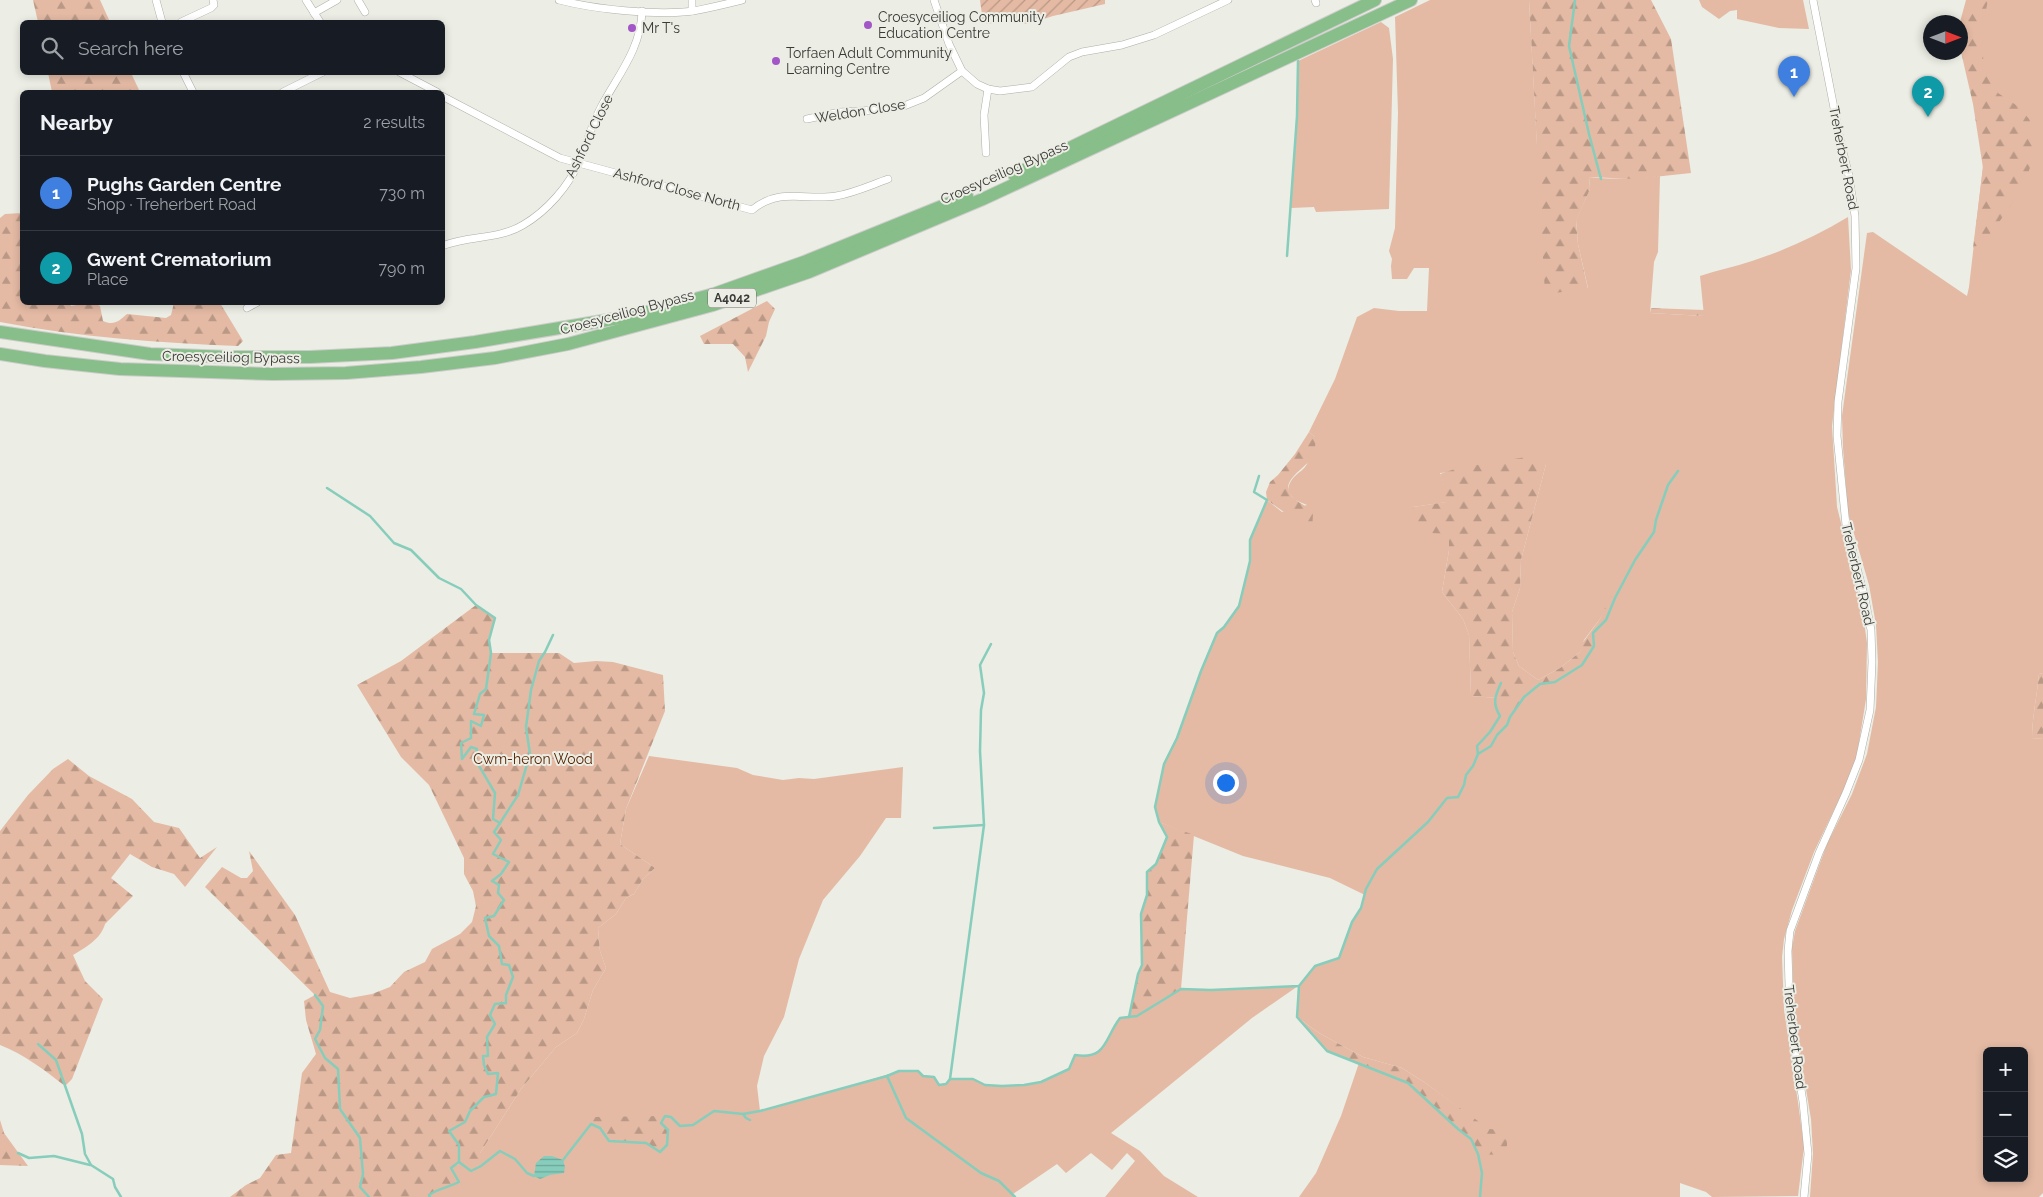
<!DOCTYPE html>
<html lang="en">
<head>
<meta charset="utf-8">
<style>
	:root { --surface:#171b24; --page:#242831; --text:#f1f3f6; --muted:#9ea1a6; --line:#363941; --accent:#a356c8 }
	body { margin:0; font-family:Raleway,sans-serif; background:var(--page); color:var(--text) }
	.controls { position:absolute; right:15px; bottom:15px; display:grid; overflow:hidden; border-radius:8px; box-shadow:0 2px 8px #0003 }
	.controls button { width:45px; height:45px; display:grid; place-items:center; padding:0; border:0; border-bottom:1px solid var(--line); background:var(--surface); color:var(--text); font:25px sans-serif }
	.compass { position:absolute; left:1923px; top:15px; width:45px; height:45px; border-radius:50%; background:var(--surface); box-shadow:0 2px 8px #0003; rotate:90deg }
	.you { position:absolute; left:1225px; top:782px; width:18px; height:18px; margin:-12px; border:4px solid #fff; border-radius:50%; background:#1a73e8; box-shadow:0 0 0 8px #1a73e833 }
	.badge { display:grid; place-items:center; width:32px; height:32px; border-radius:50%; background:var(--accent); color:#fff; font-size:16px; font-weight:700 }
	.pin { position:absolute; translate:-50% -41px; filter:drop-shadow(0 1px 2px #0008) }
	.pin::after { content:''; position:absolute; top:26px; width:18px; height:15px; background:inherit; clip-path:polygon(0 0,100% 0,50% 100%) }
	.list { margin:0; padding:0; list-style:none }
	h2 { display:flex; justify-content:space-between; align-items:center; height:65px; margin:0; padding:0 20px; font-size:21px }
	h2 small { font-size:16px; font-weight:400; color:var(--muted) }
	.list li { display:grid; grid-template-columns:32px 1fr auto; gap:15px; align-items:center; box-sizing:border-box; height:75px; padding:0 20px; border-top:1px solid var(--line) }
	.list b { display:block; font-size:19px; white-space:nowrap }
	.list p { margin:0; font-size:16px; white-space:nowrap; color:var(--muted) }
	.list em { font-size:16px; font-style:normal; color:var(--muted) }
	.icon { flex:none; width:28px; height:28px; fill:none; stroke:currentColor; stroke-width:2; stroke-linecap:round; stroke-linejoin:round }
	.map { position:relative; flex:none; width:2043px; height:1197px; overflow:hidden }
	.search { position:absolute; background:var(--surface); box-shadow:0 2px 8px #0003; left:20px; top:20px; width:425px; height:55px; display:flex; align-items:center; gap:12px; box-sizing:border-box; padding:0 18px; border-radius:8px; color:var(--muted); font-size:19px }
	.panel { position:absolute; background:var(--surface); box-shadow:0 2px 8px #0003; left:20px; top:90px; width:425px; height:215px; border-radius:8px }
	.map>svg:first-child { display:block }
	.grass { fill:#e4baa4; fill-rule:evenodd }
	.forest { fill:url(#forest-firs) }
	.garden { fill:url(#garden-furrows) }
	.water { fill:url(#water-rules) }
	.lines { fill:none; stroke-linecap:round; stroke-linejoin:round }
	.stream { stroke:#86cdbc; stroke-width:2.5 }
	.street-casing { stroke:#adaea6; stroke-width:8 }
	.highway-casing { stroke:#cccccb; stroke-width:14 }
	.street { stroke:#fff; stroke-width:7 }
	.highway { stroke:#87be89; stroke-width:12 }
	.poi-dot { fill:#a356c8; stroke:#ecede4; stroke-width:2 }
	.labels { text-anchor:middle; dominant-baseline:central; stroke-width:4; stroke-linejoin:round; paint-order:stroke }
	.shield { fill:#ecede4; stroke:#6f706b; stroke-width:1 }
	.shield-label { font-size:12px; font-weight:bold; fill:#3a3a37 }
	.poi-label { font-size:14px; fill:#3a3a37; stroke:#ecede4; text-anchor:start }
	.street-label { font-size:14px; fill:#3a3a37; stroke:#ecede4 }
	.park-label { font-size:14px; fill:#572503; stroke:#ecede4 }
</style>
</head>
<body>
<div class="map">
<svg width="2043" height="1197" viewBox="0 0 2043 1197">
	<defs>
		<pattern id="forest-firs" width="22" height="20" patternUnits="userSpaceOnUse" patternTransform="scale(1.25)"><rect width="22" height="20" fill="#e4baa4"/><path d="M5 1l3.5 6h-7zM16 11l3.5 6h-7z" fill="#ba9886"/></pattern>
		<pattern id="garden-furrows" width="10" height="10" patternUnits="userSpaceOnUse" patternTransform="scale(1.25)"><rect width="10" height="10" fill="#e4baa4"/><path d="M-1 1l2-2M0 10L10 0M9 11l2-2" fill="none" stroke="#ba9886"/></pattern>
		<pattern id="water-rules" width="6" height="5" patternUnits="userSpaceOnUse" patternTransform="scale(1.25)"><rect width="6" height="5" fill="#86cdbc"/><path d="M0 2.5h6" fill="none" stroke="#6fa79a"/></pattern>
	</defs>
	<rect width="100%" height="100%" fill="#ecede4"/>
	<g class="grass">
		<path d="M1430 0H1529L1537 145 1574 289 1588 288 1578 244 1576 220 1590 189 1589 177C1613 180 1637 178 1660 176L1658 252 1654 262 1650 313 1704 316 1700 276C1717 270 1735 267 1752 261 1786 250 1818 235 1848 217L1851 270 1832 426 1837 507 1862 607 1867 643 1866 699 1857 755 1844 789 1814 852 1792 910 1784 939 1782 957 1784 1010 1798 1102 1804 1147 1798 1196 1712 1197 1706 1192 1680 1183V1197H1299L1316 1173 1341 1116 1359 1063 1408 1084 1458 1129 1471 1139 1489 1130 1424 1082 1402 1068 1363 1057 1319 1033 1297 1017 1298 986 1252 1018 1111 1133 1140 1151 1164 1176 1198 1197H1105L1135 1161 1127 1153 1112 1170 1091 1153 1066 1173 1057 1164 1013 1194 1015 1197H430L429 1195C437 1189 449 1187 459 1182L451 1168 480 1153 521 1089 556 1047 577 1033 584 1019 593 990 606 968 600 951 598 928 616 914 626 898 634 894 643 879 655 868 620 844 626 809 649 756 737 768 753 775 783 780 799 778 814 779 903 767 901 818H886L860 856 823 900 799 959 784 1017 764 1056 757 1086 760 1111 820 1095 899 1071H918L923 1076 934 1077 939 1085 946 1084 950 1079H973L985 1085 1002 1086 1024 1085 1041 1082 1069 1069 1075 1055C1107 1060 1104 1040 1120 1018L1137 1016 1181 989 1211 990 1299 986 1315 966 1339 958 1352 922 1361 908 1365 895 1330 878 1243 856 1159 822 1155 807 1164 764 1177 738 1201 671 1217 633 1224 627 1239 605 1250 561V540L1267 500 1282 512 1307 505 1295 500 1288 492C1289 474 1303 474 1308 462 1312 454 1313 445 1315 437L1309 432 1335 379 1357 317 1374 308 1399 311H1427L1429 268H1414L1407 279H1392L1391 266 1392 259 1389 251 1395 228 1398 113 1395 17ZM1546 464 1521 560 1520 588 1512 612 1513 652 1519 666 1538 680 1560 668 1580 652 1584 640 1600 619 1605 610 1606 620 1593 633 1582 665 1555 682 1540 684 1524 697 1510 717 1498 698 1471 696 1469 635 1463 619 1442 592 1449 550V534L1413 507 1447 502 1440 473ZM665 1117 661 1123 660 1152 646 1143 609 1141 600 1128Z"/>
		<polygon points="1699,0 1803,0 1809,29 1779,28 1737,19 1737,10 1730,11 1719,19 1702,7"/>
		<path d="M1981 0H2043V673L2039 674C2037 696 2032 717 2032 739L2043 738V1193L2039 1197H1810L1813 1153 1811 1119 1794 1017 1792 948 1795 931 1827 844 1852 794 1867 754 1876 707 1878 662 1876 625 1869 585 1848 513 1843 448 1842 416 1867 233 1873 232 1967 296 1969 287 1984 157 1979 80ZM1987 1051H2024V1178H1987Z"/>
		<polygon points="1381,22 1389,28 1393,59 1389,209 1316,212 1314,207 1291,208 1297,116 1298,61"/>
	</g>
	<g class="forest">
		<polygon points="33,0 100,0 110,22 38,22"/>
		<polygon points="1529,0 1651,0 1671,39 1691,173 1635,179 1589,177 1590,189 1576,221 1578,244 1588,289 1545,294"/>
		<polygon points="1966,0 1988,0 1981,35 1984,66 1998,93 2019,107 2029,119 2037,136 2037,150 2024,183 2008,210 1984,242 1973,248 1983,168 1973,104 1961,52 1960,22"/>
		<polygon points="48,73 131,73 140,92 52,92"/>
		<path d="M22 213V302L70 303 71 306 92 302 100 306 103 321C114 326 119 321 127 314L166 318 171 315 174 303H220L243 341 238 346C158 343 79 337 0 322V218L5 214Z"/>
		<polygon points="767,301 775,309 769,322 766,336 748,372 745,357 733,344 704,344 700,336"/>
		<polygon points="1651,308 1704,310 1704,316 1650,313"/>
		<path d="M1309 432 1315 437C1316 443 1315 450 1313 456 1308 467 1281 479 1290 494 1295 502 1306 504 1313 513L1312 532 1267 500 1266 492 1270 482 1278 475 1295 454Z"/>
		<polygon points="1532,456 1546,464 1521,560 1520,588 1512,612 1513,652 1519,666 1538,680 1560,668 1580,652 1581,645 1600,619 1610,596 1615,598 1606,620 1593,633 1594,646 1582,665 1555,682 1540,684 1524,697 1510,717 1500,710 1498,698 1471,696 1469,635 1463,619 1442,592 1449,550 1449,534 1413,532 1413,507 1446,502 1440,474 1458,468"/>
		<path d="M476 605 495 618 489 640 491 653H559L574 663 596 661 613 662 663 675 665 711 626 809 620 844 655 868 643 879 634 894 626 898 616 914 598 928 600 951 606 968 593 990 584 1019 577 1033 556 1047 521 1089 480 1153 481 1166 471 1171 459 1163 451 1168 459 1182C449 1187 437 1189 429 1195L430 1197H230L246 1185 260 1178 276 1155 291 1153 302 1073 316 1054 306 1020 304 1001 315 995 205 887 222 867 241 878H247L253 871 249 851 295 915 330 992 350 998 372 994 390 987 404 972 425 962 432 949 460 934 472 922 476 906 473 891 464 874V858L429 785 401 757 357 685 401 661Z"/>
		<path d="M2043 673V738L2032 739C2032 717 2037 696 2039 674Z"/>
		<path d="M68 759 89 776 132 799 154 822 179 828 200 858 217 847 185 887 174 874 152 867 130 854 111 878 133 896 105 924C101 939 85 948 73 955L85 981 103 999 72 1079 65 1086C44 1070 24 1054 0 1045V831L28 795 53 769Z"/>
		<polygon points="1159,822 1194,835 1181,989 1137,1016 1129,1017 1138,974 1142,965 1141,914 1147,895 1147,872 1156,864 1167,837"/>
		<polygon points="1297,1017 1319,1033 1363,1057 1402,1068 1424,1082 1489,1129 1507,1130 1507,1146 1499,1155 1478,1154 1471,1139 1458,1129 1408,1084 1327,1051"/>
		<polygon points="665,1116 661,1123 668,1130 667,1145 660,1152 646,1143 609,1141 600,1128 591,1124 594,1117"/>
		<polygon points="0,1120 4,1133 28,1166 0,1165"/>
	</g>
	<polygon class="garden" points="980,0 1105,0 1105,4 1053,16 1028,24 1005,20 988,24 983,22"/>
	<polygon class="water" points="544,1156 552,1156 563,1160 565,1167 564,1173 550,1175 540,1179 534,1176 536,1163"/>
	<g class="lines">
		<g class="stream">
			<polyline points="1575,0 1569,46 1589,134 1601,179"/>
			<polyline points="1287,256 1297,116 1298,61"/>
			<polyline points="327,488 370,516 394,543 411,550 439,578 461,589 476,605 495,618 489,640 491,653 486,689 480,694 474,714 484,715 481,726 471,721 471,738 461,743 462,759 471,747 477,749 475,759 495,793 493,819 500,823 494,832 501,840 493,854 509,862 501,874 492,881 499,885 498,893 504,900 494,916 485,918 489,936 499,946 502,964 509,965 513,977 506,995 506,1003 495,1004 490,1015 495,1024 487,1037 488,1056 483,1056 484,1065 488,1074 498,1073 496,1094 484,1097 470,1111 465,1122 449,1131 459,1145 459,1162"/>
			<path d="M1478 754 1477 746 1490 732 1500 716C1492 703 1495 696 1501 683"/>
			<polyline points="500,823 518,795 530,754 526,727 531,690 539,661 545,652 553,635"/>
			<polyline points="934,828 984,825"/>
			<polyline points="1299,986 1297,1017 1327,1051 1408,1083 1458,1129 1471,1139 1478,1154 1482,1173 1480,1197"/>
			<polyline points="315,995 323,1006 320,1030 315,1039 325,1058 338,1069 340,1109 360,1138 363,1174 360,1187 369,1197"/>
			<polyline points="1129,1017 1138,974 1142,965 1141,914 1147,895 1147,872 1156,864 1167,837 1159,822 1155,807 1164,764 1177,738 1201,671 1217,633 1224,627 1239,606 1250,561 1250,540 1267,500 1254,492 1259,476"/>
			<polyline points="38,1044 56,1060 82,1134 85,1154 91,1165 113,1179 115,1187 121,1197"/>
			<polyline points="887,1076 906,1118 981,1173 999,1181 1015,1197"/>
			<polyline points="950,1079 984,825 980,751 981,710 984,693 980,665 991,644"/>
			<polyline points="743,1114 746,1118 750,1120"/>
			<polyline points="18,1153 29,1158 54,1156 90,1165"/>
			<path d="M563 1160 591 1124 600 1128 609 1141 646 1143 660 1152 667 1145 668 1130 661 1123 665 1116 671 1117 680 1126 693 1125 714 1111 743 1114 760 1111 887 1076 899 1071H918L923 1076 934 1077 939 1085 946 1084 950 1079H973L985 1085 1002 1086 1024 1085 1041 1082 1069 1069 1075 1055C1107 1060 1104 1039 1120 1018L1137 1016 1181 989 1211 990 1299 986 1315 966 1339 958 1352 922 1361 908 1366 889 1377 869 1428 822 1447 798 1458 797 1464 785 1466 775 1473 766 1478 754 1491 746 1497 735 1507 725 1510 717 1524 697 1540 684 1555 682 1582 665 1594 646 1593 633 1606 620 1615 598 1635 560 1654 532 1656 520 1668 485 1678 471"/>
			<path d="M430 1197 429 1195C437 1189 449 1187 459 1182L451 1168 459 1162 471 1171 481 1166 500 1151 515 1159 527 1173 534 1176"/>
		</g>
		<defs>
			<g id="street">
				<polyline points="156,0 162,22"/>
				<polyline points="306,0 320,22"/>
				<polyline points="358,0 365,12"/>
				<path d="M559 0C593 9 657 16 693 11 709 8 726 4 742 0"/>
				<polyline points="692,0 692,11"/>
				<polyline points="934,0 949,44 962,71 977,84 988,89 1000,91 1032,87 1069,57 1082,52 1122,45 1154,35 1228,0"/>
				<polyline points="1315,0 1316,3"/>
				<polyline points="314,13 337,0"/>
				<polyline points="181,22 211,8 214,5 213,0"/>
				<polyline points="183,72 193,92"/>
				<polyline points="399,72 437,92"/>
				<polyline points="283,92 323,72"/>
				<path d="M442 96 560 158 752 210C779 187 806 201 836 196 854 193 871 185 888 179"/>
				<polyline points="807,119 840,112 877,110 904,106 924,98 962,71"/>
				<polyline points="986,153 984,115 988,89"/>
				<path d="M442 246C469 235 498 240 523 225 547 211 569 186 580 160 587 142 592 124 601 107 618 75 641 49 642 11"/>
				<polyline points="247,308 258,302"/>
				<polyline points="1804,1197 1808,1154 1803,1102 1790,1019 1788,951 1790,931 1819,853 1846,793 1859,760 1870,710 1872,662 1871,630 1865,599 1846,525 1837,436 1838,402 1856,268 1855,216 1849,176 1841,144 1813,0"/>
			</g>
			<g id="highway">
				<polyline points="1014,175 1375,0"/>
				<polyline points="0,332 150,354 229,357 310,357 392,353 475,342 632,316 714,294 804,262 967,196"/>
				<polyline points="0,354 45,361 120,369 273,374 346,373 421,367 495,358 568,344 713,305 809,272 983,199 1411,0"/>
			</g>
		</defs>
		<use href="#street" class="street-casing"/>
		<use href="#highway" class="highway-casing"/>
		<use href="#street" class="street"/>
		<use href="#highway" class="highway"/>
	</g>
	<g class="poi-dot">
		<circle cx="868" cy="25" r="5"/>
		<circle cx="632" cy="28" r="5"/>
		<circle cx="776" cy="61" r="5"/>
	</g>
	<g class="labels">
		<rect class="shield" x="708" y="288.5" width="48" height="19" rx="4"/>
		<g class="shield-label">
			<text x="732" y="298">A4042</text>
		</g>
		<g class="poi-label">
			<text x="878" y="17">Croesyceiliog Community<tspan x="878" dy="16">Education Centre</tspan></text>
			<text x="642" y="28">Mr T's</text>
			<text x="786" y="53">Torfaen Adult Community<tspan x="786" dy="16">Learning Centre</tspan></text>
		</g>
		<g class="street-label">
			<text transform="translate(860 111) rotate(-9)">Weldon Close</text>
			<text transform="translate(589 136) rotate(-64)">Ashford Close</text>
			<text transform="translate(1844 158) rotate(79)">Treherbert Road</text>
			<text transform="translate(1004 172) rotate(-24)">Croesyceiliog Bypass</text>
			<text transform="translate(677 189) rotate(15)">Ashford Close North</text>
			<text transform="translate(627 312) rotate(-15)">Croesyceiliog Bypass</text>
			<text transform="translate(231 357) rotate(1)">Croesyceiliog Bypass</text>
			<text transform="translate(1858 574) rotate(77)">Treherbert Road</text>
			<text transform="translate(1795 1037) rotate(83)">Treherbert Road</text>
		</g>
		<g class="park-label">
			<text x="533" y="759">Cwm-heron Wood</text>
		</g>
	</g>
</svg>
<div class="controls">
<button>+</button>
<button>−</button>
<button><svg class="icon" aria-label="layers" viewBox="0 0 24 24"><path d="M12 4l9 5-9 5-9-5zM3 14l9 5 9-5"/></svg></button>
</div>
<svg class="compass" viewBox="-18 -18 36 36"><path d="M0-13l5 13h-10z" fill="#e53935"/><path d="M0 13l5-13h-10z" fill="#9ea1a6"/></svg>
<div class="you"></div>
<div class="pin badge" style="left:1794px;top:97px;background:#3f7fe0">1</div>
<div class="pin badge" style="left:1928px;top:117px;background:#0f9aa8">2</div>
<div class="search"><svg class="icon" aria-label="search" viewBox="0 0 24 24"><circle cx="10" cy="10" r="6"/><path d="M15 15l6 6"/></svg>Search here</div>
<section class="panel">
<h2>Nearby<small>2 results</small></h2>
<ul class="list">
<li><span class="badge" style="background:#3f7fe0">1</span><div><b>Pughs Garden Centre</b><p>Shop · Treherbert Road</p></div><em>730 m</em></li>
<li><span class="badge" style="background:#0f9aa8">2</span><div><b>Gwent Crematorium</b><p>Place</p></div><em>790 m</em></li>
</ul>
</section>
</div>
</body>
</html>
